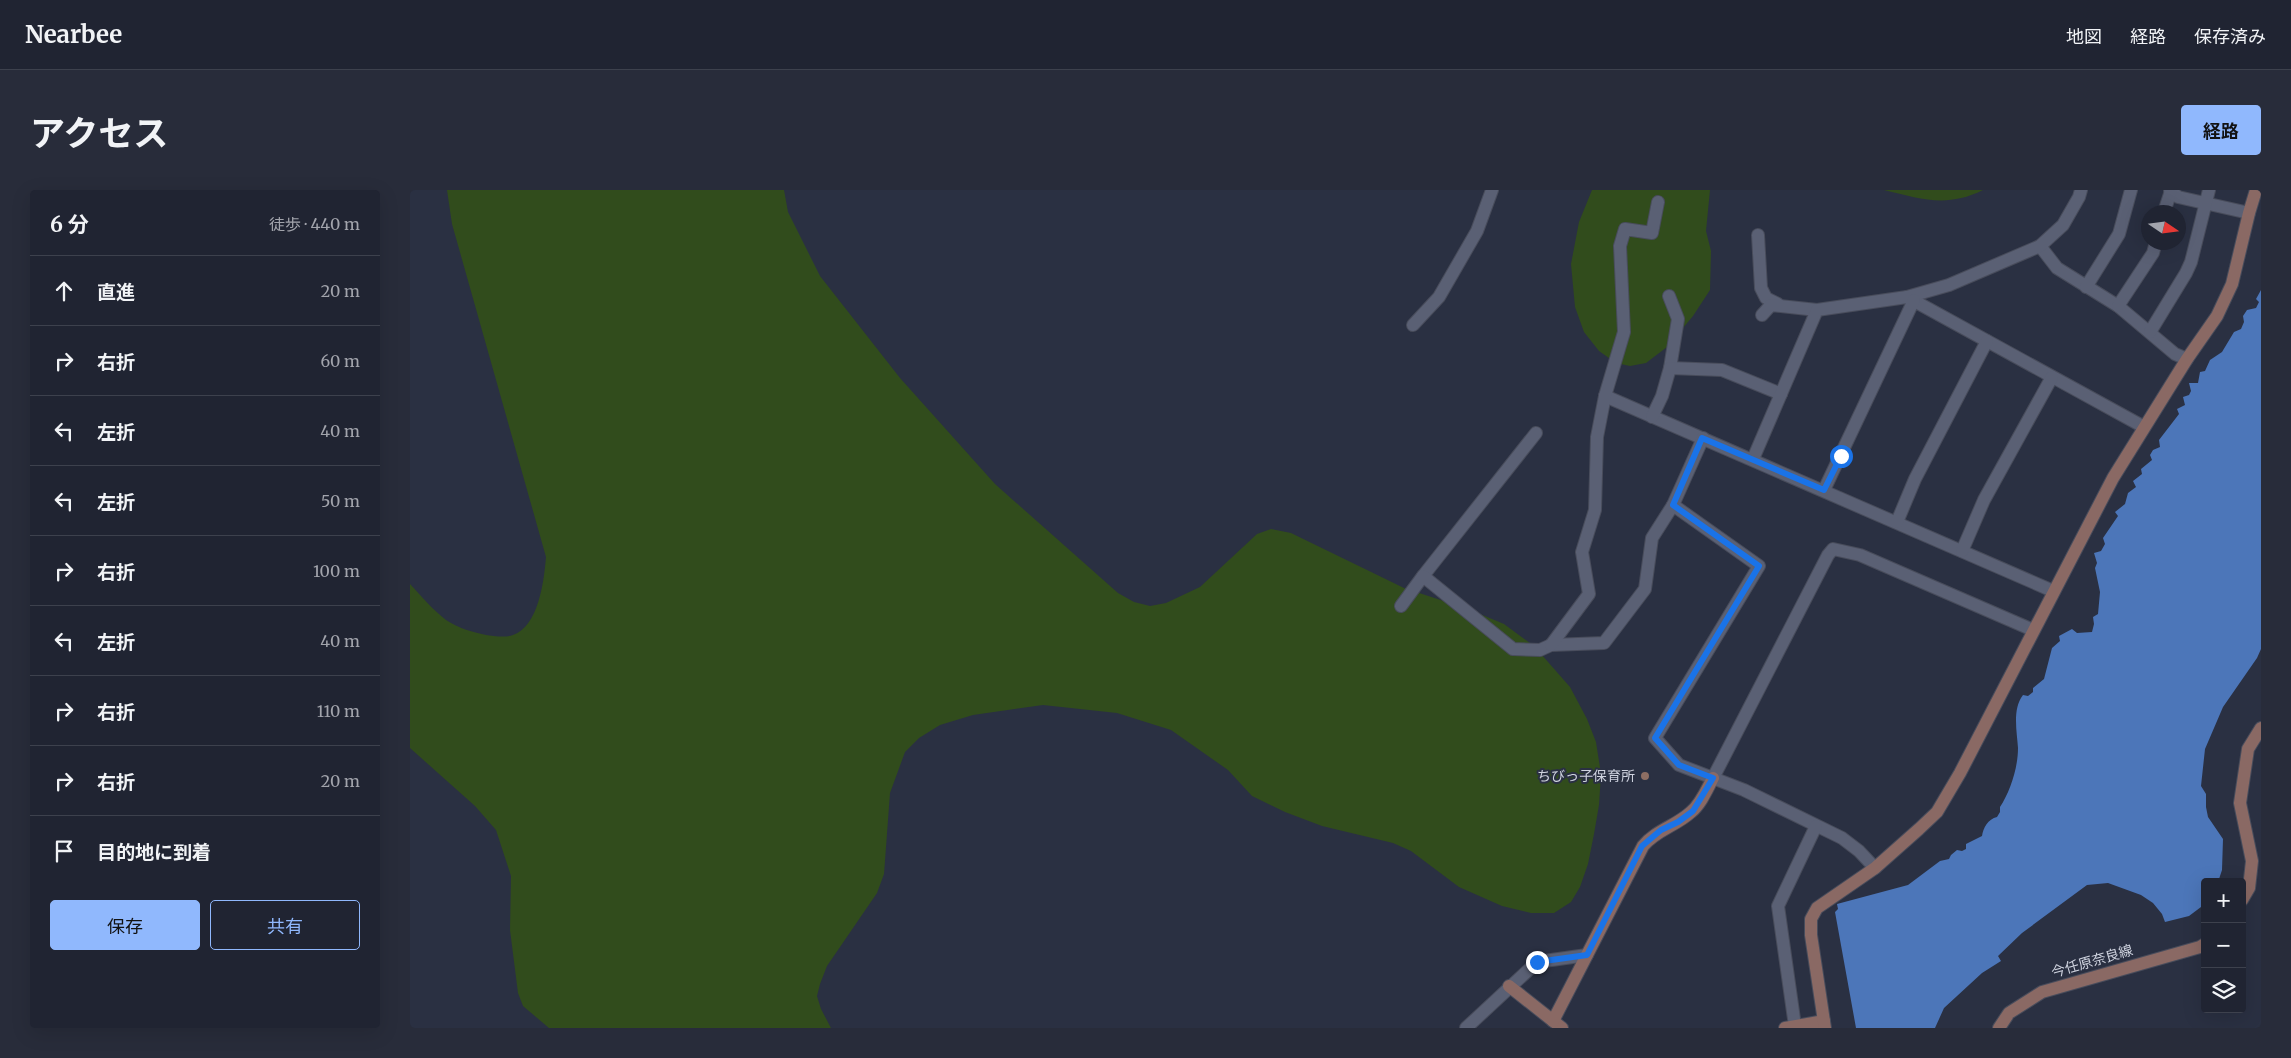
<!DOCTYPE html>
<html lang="ja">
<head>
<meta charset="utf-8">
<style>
	:root { --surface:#202432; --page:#282c3a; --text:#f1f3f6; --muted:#a2a4ac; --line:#3d414d; --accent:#90b8fd }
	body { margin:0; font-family:Merriweather,"Noto Sans JP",serif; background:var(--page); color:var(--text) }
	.controls { position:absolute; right:15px; bottom:15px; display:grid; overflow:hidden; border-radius:5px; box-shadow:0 5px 20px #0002 }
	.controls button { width:45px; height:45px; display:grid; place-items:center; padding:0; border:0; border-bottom:1px solid var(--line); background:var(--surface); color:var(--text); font:25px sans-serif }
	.compass { position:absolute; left:1731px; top:15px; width:45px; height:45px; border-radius:50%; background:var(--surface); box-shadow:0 5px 20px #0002; rotate:103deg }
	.stop { position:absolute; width:15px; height:15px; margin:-11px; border:4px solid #1a73e8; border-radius:50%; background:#fff }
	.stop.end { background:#1a73e8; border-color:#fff; box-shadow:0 1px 5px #0008 }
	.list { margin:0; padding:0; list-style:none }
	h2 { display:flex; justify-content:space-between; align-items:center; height:65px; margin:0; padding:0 20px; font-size:21px }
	h2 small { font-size:16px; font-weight:400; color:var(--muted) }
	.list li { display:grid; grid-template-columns:32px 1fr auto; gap:15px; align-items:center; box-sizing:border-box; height:70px; padding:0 20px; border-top:1px solid var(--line) }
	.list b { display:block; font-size:19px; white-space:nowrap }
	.list em { font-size:16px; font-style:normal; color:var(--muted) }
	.actions { display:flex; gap:10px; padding:15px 20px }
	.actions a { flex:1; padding:11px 0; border:1px solid var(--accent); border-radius:5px; text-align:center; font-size:18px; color:var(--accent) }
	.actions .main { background:var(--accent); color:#111 }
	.icon { flex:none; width:28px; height:28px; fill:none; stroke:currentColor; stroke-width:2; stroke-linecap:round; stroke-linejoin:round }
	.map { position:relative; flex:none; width:1851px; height:838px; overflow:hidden; border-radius:5px }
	header { display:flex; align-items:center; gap:30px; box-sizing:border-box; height:70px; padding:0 25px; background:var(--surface); border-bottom:1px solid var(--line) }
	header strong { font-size:24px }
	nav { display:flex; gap:28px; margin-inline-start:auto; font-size:18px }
	.intro { display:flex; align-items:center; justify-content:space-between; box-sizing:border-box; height:120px; padding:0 30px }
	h1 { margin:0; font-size:35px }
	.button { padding:12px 22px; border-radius:5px; background:var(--accent); color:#111; font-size:18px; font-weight:700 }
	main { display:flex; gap:30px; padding:0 30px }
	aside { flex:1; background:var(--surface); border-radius:5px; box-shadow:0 5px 20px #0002 }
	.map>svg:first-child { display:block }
	.green { fill:#314c1c }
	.water { fill:#4c76b9 }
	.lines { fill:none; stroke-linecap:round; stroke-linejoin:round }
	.street-casing { stroke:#484c5b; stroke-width:14 }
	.secondary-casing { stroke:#484c5b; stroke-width:14 }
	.street { stroke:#5a6074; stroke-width:12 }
	.secondary { stroke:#8a6964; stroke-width:12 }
	.route { stroke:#1a73e8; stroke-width:6 }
	.education-dot { fill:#8d6e63; stroke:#2a3042; stroke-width:2 }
	.labels { text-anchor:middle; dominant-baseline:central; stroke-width:4; stroke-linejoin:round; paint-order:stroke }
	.poi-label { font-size:14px; fill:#cfd3df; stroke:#2a3042; text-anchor:end }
	.street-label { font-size:14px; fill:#cfd3df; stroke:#2a3042 }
</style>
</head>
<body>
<header>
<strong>Nearbee</strong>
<nav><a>地図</a><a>経路</a><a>保存済み</a></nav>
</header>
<div class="intro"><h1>アクセス</h1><a class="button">経路</a></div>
<main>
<aside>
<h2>6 分<small>徒歩 · 440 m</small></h2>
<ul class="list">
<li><svg class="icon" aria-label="ahead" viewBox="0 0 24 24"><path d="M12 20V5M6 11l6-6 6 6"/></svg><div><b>直進</b></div><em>20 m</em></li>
<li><svg class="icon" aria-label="right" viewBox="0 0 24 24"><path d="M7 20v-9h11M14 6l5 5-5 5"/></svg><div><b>右折</b></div><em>60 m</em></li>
<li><svg class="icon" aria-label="left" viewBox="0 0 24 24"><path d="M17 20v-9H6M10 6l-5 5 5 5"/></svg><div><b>左折</b></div><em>40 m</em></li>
<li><svg class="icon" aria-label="left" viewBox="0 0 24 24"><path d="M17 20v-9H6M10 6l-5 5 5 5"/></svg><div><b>左折</b></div><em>50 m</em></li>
<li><svg class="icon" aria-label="right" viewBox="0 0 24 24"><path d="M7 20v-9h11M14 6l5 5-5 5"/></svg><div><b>右折</b></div><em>100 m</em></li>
<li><svg class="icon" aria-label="left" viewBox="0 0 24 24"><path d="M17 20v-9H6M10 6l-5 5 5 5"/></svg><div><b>左折</b></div><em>40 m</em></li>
<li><svg class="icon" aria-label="right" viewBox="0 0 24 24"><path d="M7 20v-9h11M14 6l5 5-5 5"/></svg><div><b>右折</b></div><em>110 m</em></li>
<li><svg class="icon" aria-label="right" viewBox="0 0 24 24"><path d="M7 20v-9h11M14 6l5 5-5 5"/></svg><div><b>右折</b></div><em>20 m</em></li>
<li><svg class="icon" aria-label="arrive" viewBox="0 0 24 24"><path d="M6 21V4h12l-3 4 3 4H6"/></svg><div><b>目的地に到着</b></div></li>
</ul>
<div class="actions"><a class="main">保存</a><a>共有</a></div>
</aside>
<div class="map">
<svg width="1851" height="838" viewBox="0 0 1851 838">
	<rect width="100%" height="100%" fill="#2a3042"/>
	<g class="green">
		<path d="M37 0H374L378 22 410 86 490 188 585 294 708 403 724 412 740 416 756 413 790 397 847 344 861 339 881 343 994 398 1058 419 1094 434 1124 456 1160 497 1177 529 1186 552 1191 584 1189 615 1184 644 1178 674 1170 697 1161 712 1144 723H1121L1092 716 1049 697 1001 661 983 653 912 636 875 622 842 606 818 580 761 540 707 523 633 515 563 525 530 535 509 548 495 562 480 603 474 684 467 703 417 776 410 794 407 806 411 819 421 838H139L113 816 108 803 100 740 101 686 86 640 65 616 0 558V394C11 406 23 420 36 430 48 438 62 442 76 445 83 446 96 448 103 445 129 436 134 390 136 367L42 34Z"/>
		<polygon points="1182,0 1300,0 1296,41 1301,61 1300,100 1283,126 1257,157 1236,173 1220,176 1206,173 1189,161 1174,142 1165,117 1161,74 1169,32"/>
		<path d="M1474 0H1573C1537 18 1511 9 1474 0Z"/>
	</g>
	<path class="water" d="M1851 100V459L1847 468 1813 517 1795 559 1791 596 1796 604V617L1798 627 1813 649 1812 680 1808 692H1795V714L1779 726 1755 732 1752 724 1743 713 1731 705 1698 693 1677 695 1612 743 1588 766 1591 771 1572 783 1534 818 1525 838H1446L1425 722 1428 719 1427 714 1498 695 1530 671 1539 669 1541 665 1547 660 1552 661 1556 659V654L1572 646C1573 638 1578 629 1587 627L1590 622V617C1600 602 1608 578 1608 558 1607 542 1602 519 1613 505L1618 506 1623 502V498L1634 489 1642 458 1650 451 1649 446 1662 439 1667 443 1682 442 1684 434 1683 427 1688 424 1690 402 1685 378 1687 373 1684 363 1691 361 1695 354 1693 348 1708 326 1705 322 1715 314 1718 303 1726 297 1723 291 1732 284 1731 279 1742 270 1740 265 1743 260 1750 257 1749 250 1769 224 1767 219 1775 215 1773 207 1779 205 1781 201 1779 193H1788L1790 182 1795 181 1800 170 1812 162 1824 142 1831 139 1834 132 1833 126 1837 120 1846 118 1849 112 1846 109Z"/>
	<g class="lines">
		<defs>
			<g id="street">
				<polyline points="1760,0 1768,7 1839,23"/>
				<polyline points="1754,22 1761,1"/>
				<polyline points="1348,45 1351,98 1356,108 1368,114"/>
				<polyline points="1630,56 1647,78 1708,116 1765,164 1777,169"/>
				<polyline points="1676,97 1709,44 1721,0"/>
				<polyline points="1259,106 1268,129 1260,178"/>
				<polyline points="1497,107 1734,237"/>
				<polyline points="1708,116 1743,63 1746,52"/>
				<polyline points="1352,125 1361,115 1407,120"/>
				<polyline points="1003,135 1029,107 1067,41 1082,0"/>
				<polyline points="1740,142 1776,83 1781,72 1799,0"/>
				<polyline points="1195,206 1643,401"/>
				<polyline points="1242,227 1252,206 1260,178 1312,180 1371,204"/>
				<polyline points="1293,248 1263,315 1349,376 1245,548 1269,575 1334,600 1432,648 1449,661 1465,678"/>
				<polyline points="1343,269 1407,120 1497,107 1539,95 1630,56 1653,35 1669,7 1671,0"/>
				<polyline points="1414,300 1504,110"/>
				<polyline points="1487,332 1505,289 1577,151"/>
				<polyline points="1552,361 1574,310 1642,187"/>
				<polyline points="1013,386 1126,243"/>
				<polyline points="991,416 1013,386 1103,459 1130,460 1141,455 1194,453 1235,399 1242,348 1263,315"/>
				<polyline points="1141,455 1179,404 1172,362 1185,320 1187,247 1195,206 1214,142 1210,56 1215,39 1242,43 1248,12"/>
				<polyline points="1303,588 1418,365 1423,359 1450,365 1623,440"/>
				<polyline points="1385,836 1368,716 1406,636"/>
				<polyline points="1056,838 1127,772 1177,765"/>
			</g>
			<g id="secondary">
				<polyline points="1832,710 1839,698 1842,671 1830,613 1838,559 1851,538"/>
				<polyline points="1099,796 1152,838"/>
				<path d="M1143 831 1233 656C1246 640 1266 636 1281 622 1291 614 1297 599 1303 588"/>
				<polyline points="1375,838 1414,831"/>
				<polyline points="1415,838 1401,745 1401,729 1407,718 1465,678 1509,639 1527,622 1550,583 1703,288 1777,169 1807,126 1822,94 1839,23 1846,0"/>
				<polyline points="1589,838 1599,823 1632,802 1790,757 1795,754"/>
			</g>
		</defs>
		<use href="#street" class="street-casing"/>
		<use href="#secondary" class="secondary-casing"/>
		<use href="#street" class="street"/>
		<use href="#secondary" class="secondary"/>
	</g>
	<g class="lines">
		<polyline class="route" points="1127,772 1177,765 1232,656 1251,640 1268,632 1283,621 1303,588 1269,575 1245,548 1349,376 1263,315 1292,248 1414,300 1431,266"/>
	</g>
	<circle class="education-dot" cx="1235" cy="586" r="5"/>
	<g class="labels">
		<g class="poi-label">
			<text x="1225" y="586">ちびっ子保育所</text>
		</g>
		<g class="street-label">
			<text transform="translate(1682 771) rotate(-16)">今任原奈良線</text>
		</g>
	</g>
</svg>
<div class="controls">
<button>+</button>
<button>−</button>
<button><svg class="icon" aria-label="layers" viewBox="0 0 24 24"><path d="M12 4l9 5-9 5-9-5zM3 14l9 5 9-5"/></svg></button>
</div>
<svg class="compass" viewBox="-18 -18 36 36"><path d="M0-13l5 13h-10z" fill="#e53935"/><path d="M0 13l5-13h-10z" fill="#a2a4ac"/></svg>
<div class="stop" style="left:1431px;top:266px"></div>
<div class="stop end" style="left:1127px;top:772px"></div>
</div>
</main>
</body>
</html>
